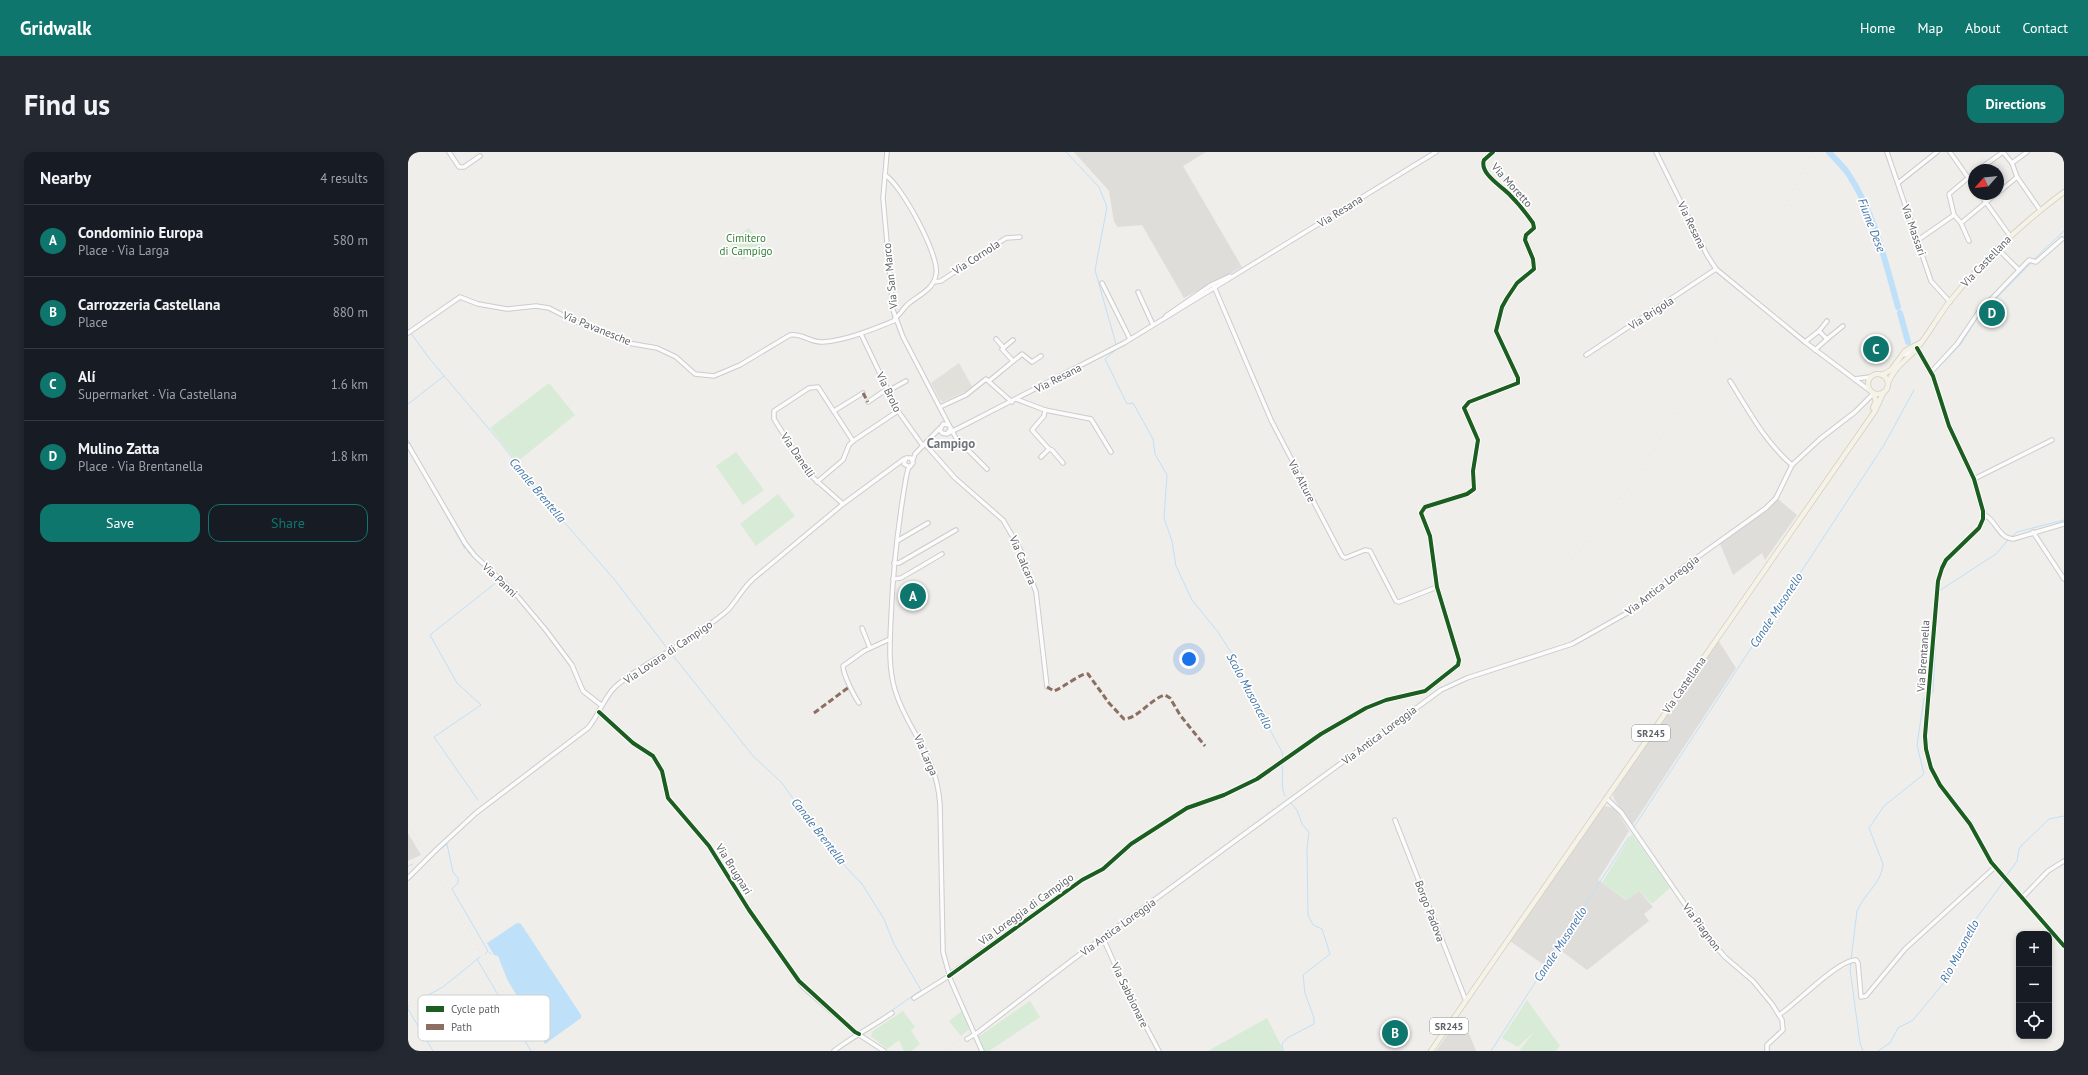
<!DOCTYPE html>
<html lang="en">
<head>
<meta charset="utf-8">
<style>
	:root { --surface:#171b24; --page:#242831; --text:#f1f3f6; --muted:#9ea1a6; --line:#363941; --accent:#0f766e }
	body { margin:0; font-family:"PT Sans",sans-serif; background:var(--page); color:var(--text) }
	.controls { position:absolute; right:12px; bottom:12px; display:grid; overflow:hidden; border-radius:8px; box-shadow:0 2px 6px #0003 }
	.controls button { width:36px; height:36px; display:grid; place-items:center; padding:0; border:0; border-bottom:1px solid var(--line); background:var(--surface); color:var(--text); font:20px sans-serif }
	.compass { position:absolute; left:1560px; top:12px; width:36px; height:36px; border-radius:50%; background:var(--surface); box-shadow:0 2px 6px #0003; rotate:243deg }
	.you { position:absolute; left:781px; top:507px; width:14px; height:14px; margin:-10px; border:3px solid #fff; border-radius:50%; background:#1a73e8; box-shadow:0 0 0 6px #1a73e833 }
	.badge { display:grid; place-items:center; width:26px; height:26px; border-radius:50%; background:var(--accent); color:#fff; font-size:13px; font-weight:700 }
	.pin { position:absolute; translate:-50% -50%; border:2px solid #fff; box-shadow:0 1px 4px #0006 }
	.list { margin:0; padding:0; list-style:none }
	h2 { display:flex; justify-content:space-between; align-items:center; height:52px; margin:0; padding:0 16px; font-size:17px }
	h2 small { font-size:13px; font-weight:400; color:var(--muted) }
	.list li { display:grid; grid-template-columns:26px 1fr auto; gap:12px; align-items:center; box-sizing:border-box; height:72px; padding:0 16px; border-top:1px solid var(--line) }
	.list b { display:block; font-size:15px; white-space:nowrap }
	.list p { margin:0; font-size:13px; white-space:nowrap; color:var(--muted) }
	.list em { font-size:13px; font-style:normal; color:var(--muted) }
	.actions { display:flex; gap:8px; padding:12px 16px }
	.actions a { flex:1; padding:9px 0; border:1px solid var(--accent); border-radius:12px; text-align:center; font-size:14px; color:var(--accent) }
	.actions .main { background:var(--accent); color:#fff }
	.icon { flex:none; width:22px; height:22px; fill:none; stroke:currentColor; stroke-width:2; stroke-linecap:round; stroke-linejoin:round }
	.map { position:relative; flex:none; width:1656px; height:899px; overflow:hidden; border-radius:12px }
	header { display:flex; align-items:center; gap:24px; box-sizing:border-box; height:56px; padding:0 20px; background:var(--accent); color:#fff }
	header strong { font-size:19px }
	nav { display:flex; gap:22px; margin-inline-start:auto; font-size:14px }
	.intro { display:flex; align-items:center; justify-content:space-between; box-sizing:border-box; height:96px; padding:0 24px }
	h1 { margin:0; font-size:28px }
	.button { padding:10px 18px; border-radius:12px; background:var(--accent); color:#fff; font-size:14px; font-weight:700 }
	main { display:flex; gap:24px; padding:0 24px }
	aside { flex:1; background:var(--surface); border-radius:12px; box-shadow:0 2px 6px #0003 }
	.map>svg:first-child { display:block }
	.industrial { fill:#dfddda }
	.education { fill:#e2e0da }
	.green { fill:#d8ebd6 }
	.water { fill:#bfe0f9 }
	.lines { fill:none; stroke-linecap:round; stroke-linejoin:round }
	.stream { stroke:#bfe0f9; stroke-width:1 }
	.river { stroke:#bfe0f9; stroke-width:6 }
	.minor-casing { stroke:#cbcccc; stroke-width:5.5 }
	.major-casing { stroke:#d7ceb8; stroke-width:6 }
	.minor { stroke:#fdfcfc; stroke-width:3.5 }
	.major { stroke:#f4f2e9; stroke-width:4.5 }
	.rail { stroke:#e4e4e4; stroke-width:1; stroke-dasharray:1 5; stroke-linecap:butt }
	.minor-bridge-casing { stroke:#cbcccc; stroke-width:5.5; stroke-linecap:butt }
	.minor-bridge { stroke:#fdfcfc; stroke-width:3.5 }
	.quiet { stroke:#8d6e63; stroke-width:3; stroke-dasharray:6 3; stroke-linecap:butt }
	.cycleway-casing { stroke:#fff; stroke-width:6 }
	.cycleway { stroke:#1b5e20; stroke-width:4 }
	.labels { text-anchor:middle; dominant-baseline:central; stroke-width:3.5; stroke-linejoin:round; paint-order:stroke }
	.shield { fill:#fff; stroke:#8f9295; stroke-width:1 }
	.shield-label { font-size:10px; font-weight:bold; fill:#5f6368 }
	.street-label { font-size:11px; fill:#5f6368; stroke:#fff }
	.park-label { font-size:11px; fill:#348238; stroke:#fff }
	.water-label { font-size:12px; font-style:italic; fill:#4174aa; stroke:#fff }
	.quarter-label { font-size:13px; font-weight:bold; fill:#70757a; stroke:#fff }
	.key { fill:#fff; stroke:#cfd0d2; stroke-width:1 }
	.key-label { font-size:11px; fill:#5f6368 }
</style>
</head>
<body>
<header>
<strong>Gridwalk</strong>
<nav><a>Home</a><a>Map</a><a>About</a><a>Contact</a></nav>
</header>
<div class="intro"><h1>Find us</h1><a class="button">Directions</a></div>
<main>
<aside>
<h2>Nearby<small>4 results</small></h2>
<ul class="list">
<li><span class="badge">A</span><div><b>Condominio Europa</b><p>Place · Via Larga</p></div><em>580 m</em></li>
<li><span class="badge">B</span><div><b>Carrozzeria Castellana</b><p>Place</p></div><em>880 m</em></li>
<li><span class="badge">C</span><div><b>Alí</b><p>Supermarket · Via Castellana</p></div><em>1.6 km</em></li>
<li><span class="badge">D</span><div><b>Mulino Zatta</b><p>Place · Via Brentanella</p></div><em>1.8 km</em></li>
</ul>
<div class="actions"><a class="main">Save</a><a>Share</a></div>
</aside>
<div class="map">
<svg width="1656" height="899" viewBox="0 0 1656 899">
	<rect width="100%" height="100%" fill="#efeeea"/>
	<g class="industrial">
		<polygon points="666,0 798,0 775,14 834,115 776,146 734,73 710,75 706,70 701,39"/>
		<polygon points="1370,347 1389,363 1357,408 1354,401 1325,423 1312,392"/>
		<polygon points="1310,488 1328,516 1224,674 1206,647 1205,642"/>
		<polygon points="1196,654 1207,656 1221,679 1190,728 1218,748 1231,739 1245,755 1236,762 1241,769 1179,818 1148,795 1136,813 1102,789"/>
		<polygon points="0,681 13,703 0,709"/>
		<polygon points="1052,865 1055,866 1068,899 1028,899"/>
	</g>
	<polygon class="education" points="551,211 565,236 535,250 532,248 523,231"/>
	<g class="green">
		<polygon points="341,76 354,95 335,108 322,90"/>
		<polygon points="141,231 167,263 109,310 82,276"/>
		<polygon points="328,300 356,338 335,353 308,314"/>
		<polygon points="370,342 387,364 348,394 332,372"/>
		<polygon points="1224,682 1262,736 1245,751 1243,751 1231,739 1219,748 1194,731"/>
		<polygon points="1119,848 1152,894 1147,899 1111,899 1126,880 1110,895 1094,886"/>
		<polygon points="622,849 632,865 581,899 576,899 570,885"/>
		<polygon points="495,859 507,875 503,879 512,892 503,899 496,899 491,888 479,897 463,884 465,879"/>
		<polygon points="554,859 561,877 553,884 541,869"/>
		<polygon points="859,866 876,899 800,899"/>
	</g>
	<polygon class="water" points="109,771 113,772 173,863 173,866 137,892 99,827 90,804 86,803 79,791"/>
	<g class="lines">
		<g class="stream">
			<polyline points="658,0 691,35 699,55 687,118 708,192"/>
			<polyline points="1626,107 1656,79"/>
			<polyline points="2,180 21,206 92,290 135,346 206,427 259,496"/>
			<polyline points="709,197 697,207 719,252 725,251 745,287 747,302 759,323 756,366 764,389 768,414 784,448 810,480 824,502 836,530 874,600 875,607"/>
			<polyline points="1526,220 1553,192 1569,166 1624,110"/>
			<polyline points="0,252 36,224"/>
			<polyline points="0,288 14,314"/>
			<polyline points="30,349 57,397"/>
			<polyline points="1602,386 1609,380 1656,368"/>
			<polyline points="59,399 90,429 22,483 49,531 73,553 26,585 70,648"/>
			<polyline points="1531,439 1588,402 1600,388"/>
			<polyline points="263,501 345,604 374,631 421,697 454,732 476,767 486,792 513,838 476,864"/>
			<polyline points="1523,542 1525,540 1528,478"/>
			<path d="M874 613C876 623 872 635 877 644"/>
			<polyline points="1226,675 1476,293 1506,238"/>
			<polyline points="29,700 39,692 45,720 50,726 50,731 44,737 80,799 77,802"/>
			<polyline points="0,714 5,712"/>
			<polyline points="1598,724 1609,709 1611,697 1614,693 1641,667 1656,664"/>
			<polyline points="81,800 83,802"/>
			<polyline points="69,807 123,899"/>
			<path d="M1443 808 1449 759C1456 742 1474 731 1475 712L1461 676 1476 654 1516 622 1509 593 1516 546 1519 544"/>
			<polyline points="1443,811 1442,817 1452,891 1455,899"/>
			<polyline points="11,848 35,835 72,805"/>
			<polyline points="0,855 1,854"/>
			<polyline points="0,857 25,899"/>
			<polyline points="875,899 874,892 879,886 906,872 906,866 897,841 895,823 922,802 914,777 905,773 900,763 899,696 901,680 894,672 889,658 883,651"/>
			<polyline points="1083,899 1221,685"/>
			<polyline points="1470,899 1482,891 1490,876 1505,868 1535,832 1540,824 1545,807 1551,800 1562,775 1596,729"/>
		</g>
		<g class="river">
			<path d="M1421 0C1428 8 1436 15 1441 23 1467 63 1477 109 1490 155"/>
			<polyline points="1492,161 1500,190"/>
		</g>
		<defs>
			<g id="minor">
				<polyline points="41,0 51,15 56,15 72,4"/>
				<polyline points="479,0 475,46 485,158 495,185 541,273"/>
				<polyline points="1248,0 1299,103 1308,117 1397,190 1461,238"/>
				<polyline points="1479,0 1523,129 1542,150"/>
				<polyline points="1542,0 1566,34"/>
				<polyline points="1595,0 1604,11 1609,25 1632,58"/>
				<polyline points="1604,11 1619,0"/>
				<polyline points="1570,18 1595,0"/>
				<path d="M477 23C493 32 532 104 528 122 526 138 510 143 499 153 495 157 492 163 487 166"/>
				<polyline points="1490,31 1529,0"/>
				<polyline points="1590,41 1609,25"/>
				<polyline points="1572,42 1602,84"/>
				<polyline points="1553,71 1588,42"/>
				<polyline points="1510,88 1546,63"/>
				<polyline points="1561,89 1553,71 1546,63 1541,42 1566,21"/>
				<polyline points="1589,96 1611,118"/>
				<polyline points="526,130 533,129 598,86 612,85"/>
				<polyline points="694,131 722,187"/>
				<polyline points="805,132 863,268 934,404 937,406 957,398 962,399 988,449 991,450 1029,435"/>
				<polyline points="730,140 745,173"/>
				<polyline points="758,164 803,133 822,124"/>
				<polyline points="1411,179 1419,169"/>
				<path d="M0 181 52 145 70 152 99 157 128 154 141 156 168 170 220 191 249 196 268 205 287 222 306 224 332 213 382 183C394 181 403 191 415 190 440 188 465 177 488 168"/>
				<polyline points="453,182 490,259 515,294"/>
				<polyline points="588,187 596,196"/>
				<polyline points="1419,187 1435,174"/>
				<polyline points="1397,190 1411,179 1419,187 1407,198"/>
				<polyline points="1509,196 1525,224 1541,274 1566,327 1575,359 1575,367 1571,376 1538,408 1534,416 1530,429 1517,584 1518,597 1523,616 1532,633 1562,672 1583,710 1656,794"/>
				<polyline points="1178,203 1308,117"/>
				<polyline points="1495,203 1508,198"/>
				<polyline points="605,209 594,197 605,188"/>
				<polyline points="1523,220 1549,192 1570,161 1621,108 1628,110 1654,87"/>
				<polyline points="1446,227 1462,225"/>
				<polyline points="581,229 614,202 624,210 633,204"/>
				<path d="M1322 229C1341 259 1357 290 1384 313"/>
				<polyline points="480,239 498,229"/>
				<polyline points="608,247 637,258 636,264 624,278 641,297"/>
				<polyline points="460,250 479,237"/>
				<polyline points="532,255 558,243 578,227 604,250"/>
				<polyline points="637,258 683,267 703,300"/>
				<polyline points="426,259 455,241"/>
				<polyline points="543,276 539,282 534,281 532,278 535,272 541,273 548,286 579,317"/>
				<polyline points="541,281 716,191 1028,0"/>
				<polyline points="517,292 547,326 595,368 612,397 628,440 639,535"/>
				<polyline points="0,293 57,391 67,404 106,440 137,477 164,513 175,539 193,553"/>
				<polyline points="633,305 641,297 644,298 655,311"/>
				<polyline points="505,308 507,302 532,276"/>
				<path d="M502 315 496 312 498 306H503L505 311 500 317 498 326C490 372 485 418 483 465 482 489 480 515 487 538 500 581 529 602 532 653L535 800 543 829 574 899"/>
				<polyline points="1566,327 1644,288"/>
				<polyline points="409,330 435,308 441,293 445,289 490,259"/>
				<polyline points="435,352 400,321 366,267 366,259 401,236 410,235 445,289"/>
				<path d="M1575 362C1588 367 1590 386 1605 387L1656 372"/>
				<polyline points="1625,380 1656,427"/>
				<polyline points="489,389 520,371"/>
				<polyline points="486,411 491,411 548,378"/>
				<polyline points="485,427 493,426 534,402"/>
				<polyline points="454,476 462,496"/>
				<path d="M451 551C446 544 435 522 435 514L456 499 482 487"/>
				<polyline points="191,560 225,591 245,604 254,619 260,646 301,694 341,758 395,835 447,880 476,899"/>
				<polyline points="1198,646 1213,660 1298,783 1317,805 1345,829 1364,852 1374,868 1375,878 1359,893 1359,899"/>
				<polyline points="987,668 1058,849"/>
				<path d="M28 698 68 661 180 576C191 563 195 547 207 535 232 513 264 500 291 480 301 473 311 466 320 458 329 448 335 436 345 427L435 352 496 307"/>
				<polyline points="0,726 11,715"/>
				<polyline points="1614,746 1640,719 1656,709"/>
				<polyline points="695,786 716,833 751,899"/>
				<path d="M541 823 674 728 695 717 723 692 779 656 816 643 849 627 913 582 958 556 978 548 1017 539 1050 513 1051 508 1029 435 1022 384 1013 361 1017 355 1059 342 1066 337 1065 319 1070 288 1056 256 1061 250 1110 231V226L1088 179 1094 155 1099 146 1109 131 1126 117 1125 107 1117 88 1118 83 1126 76 1125 71C1118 61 1109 50 1101 42 1093 34 1071 21 1076 8L1085 0"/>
				<polyline points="506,846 541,824"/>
				<path d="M1371 863C1388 852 1431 807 1448 808L1450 811 1453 845 1458 844 1497 797 1587 715"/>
				<polyline points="559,887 569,881 667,806 1033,538 1059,526 1164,492 1228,456 1277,414 1358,356 1368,346 1384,313 1412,287 1447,260 1465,242"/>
				<path d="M426 899C444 885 464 875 484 861"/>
			</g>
			<g id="major">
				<circle cx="1470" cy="232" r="10"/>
				<polyline points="1474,223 1483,218 1497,199 1512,191"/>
				<path d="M1480 231C1486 215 1499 208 1509 196 1521 182 1530 164 1542 149 1575 108 1613 72 1656 40"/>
				<polyline points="1465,241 1468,249 1465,256"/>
				<polyline points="1023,899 1467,259 1475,241"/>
			</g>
		</defs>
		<use href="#minor" class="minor-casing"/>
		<use href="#major" class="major-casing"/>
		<use href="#minor" class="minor"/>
		<use href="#major" class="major"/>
		<g class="rail">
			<polyline points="0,672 129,899"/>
			<path d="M536 899 1023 539C1110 471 1188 390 1247 296 1277 250 1301 201 1326 152 1352 101 1378 51 1404 0"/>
		</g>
		<defs>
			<polyline id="minor-bridge" points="11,715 28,698"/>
		</defs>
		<use href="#minor-bridge" class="minor-bridge-casing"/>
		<use href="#minor-bridge" class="minor-bridge"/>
		<g class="quiet">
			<polyline points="455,241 460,250"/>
			<path d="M639 535 646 539C655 536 674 520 680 522L701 551 716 567C731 566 742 547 757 543L762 546 772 563 797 594"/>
			<polyline points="406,561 441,535"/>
		</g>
		<defs>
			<g id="cycleway">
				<polyline points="1509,196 1525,224 1541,274 1566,327 1575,359 1575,367 1571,376 1538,408 1534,416 1530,429 1517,584 1518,597 1523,616 1532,633 1562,672 1583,710 1656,794"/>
				<polyline points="191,560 225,591 245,604 254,619 260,646 301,694 341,758 391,829 447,880 451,882"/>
				<path d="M541 824 674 728 695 717 723 692 779 656 816 643 849 627 913 582 958 556 978 548 1017 539 1050 513 1051 508 1029 435 1022 384 1013 361 1017 355 1059 342 1066 337 1065 319 1070 288 1056 256 1061 250 1110 231V226L1088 179 1094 155 1099 146 1109 131 1126 117 1125 107 1117 88 1118 83 1126 76 1125 71C1118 61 1109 50 1101 42 1093 34 1071 21 1076 8L1085 0"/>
			</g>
		</defs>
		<use href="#cycleway" class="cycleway-casing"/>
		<use href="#cycleway" class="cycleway"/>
	</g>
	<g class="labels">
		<g class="shield">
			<rect x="1224" y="573" width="38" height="16" rx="3"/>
			<rect x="1022" y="866" width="38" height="16" rx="3"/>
		</g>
		<g class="shield-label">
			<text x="1243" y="581">SR245</text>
			<text x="1041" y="874">SR245</text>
		</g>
		<g class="street-label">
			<text transform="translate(1104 33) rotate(48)">Via Moretto</text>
			<text transform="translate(932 59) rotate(-32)">Via Resana</text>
			<text transform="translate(1284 73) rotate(64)">Via Resana</text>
			<text transform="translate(1506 78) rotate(71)">Via Massari</text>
			<text transform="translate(568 105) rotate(-33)">Via Cornola</text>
			<text transform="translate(1578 109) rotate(-46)">Via Castellana</text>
			<text transform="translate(482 124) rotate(-96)">Via San Marco</text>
			<text transform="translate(1243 161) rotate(-33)">Via Brigola</text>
			<text transform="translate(189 176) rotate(22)">Via Pavanesche</text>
			<text transform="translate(650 226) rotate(-27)">Via Resana</text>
			<text transform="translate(481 240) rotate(64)">Via Brolo</text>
			<text transform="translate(390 303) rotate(56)">Via Danelli</text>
			<text transform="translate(894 329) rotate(62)">Via Alture</text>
			<text transform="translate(615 408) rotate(67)">Via Calcara</text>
			<text transform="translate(92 428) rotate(44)">Via Panni</text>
			<text transform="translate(1254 433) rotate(-38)">Via Antica Loreggia</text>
			<text transform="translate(260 500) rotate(-34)">Via Lovara di Campigo</text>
			<text transform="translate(1515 504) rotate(-86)">Via Brentanella</text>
			<text transform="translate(1276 533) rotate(-55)">Via Castellana</text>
			<text transform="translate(971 583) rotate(-37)">Via Antica Loreggia</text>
			<text transform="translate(518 603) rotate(66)">Via Larga</text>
			<text transform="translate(326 717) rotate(58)">Via Brugnari</text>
			<text transform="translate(618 757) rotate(-36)">Via Loreggia di Campigo</text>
			<text transform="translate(1022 759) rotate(69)">Borgo Padova</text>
			<text transform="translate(710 775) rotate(-36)">Via Antica Loreggia</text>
			<text transform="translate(1294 775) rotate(53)">Via Piagnon</text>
			<text transform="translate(722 843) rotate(64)">Via Sabbionare</text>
		</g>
		<g class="park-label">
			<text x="338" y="86">Cimitero<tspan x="338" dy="13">di Campigo</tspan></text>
		</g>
		<g class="water-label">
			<text transform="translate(1464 73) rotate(69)">Fiume Dese</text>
			<text transform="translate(130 338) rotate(50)">Canale Brentella</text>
			<text transform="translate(1368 458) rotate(-57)">Canale Musonello</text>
			<text transform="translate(842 539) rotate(62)">Scolo Musoncello</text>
			<text transform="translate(411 679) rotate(52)">Canale Brentella</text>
			<text transform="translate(1152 792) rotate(-57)">Canale Musonello</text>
			<text transform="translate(1551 799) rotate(-62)">Rio Musonello</text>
		</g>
		<g class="quarter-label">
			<text x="543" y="291">Campigo</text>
		</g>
	</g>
	<rect x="10" y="843" width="132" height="46" rx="6" class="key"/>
	<rect x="18" y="854" width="18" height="6" fill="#1b5e20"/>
	<rect x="18" y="872" width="18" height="6" fill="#8d6e63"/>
	<g class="key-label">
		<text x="43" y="861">Cycle path</text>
		<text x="43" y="879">Path</text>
	</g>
</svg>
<div class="controls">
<button>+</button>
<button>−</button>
<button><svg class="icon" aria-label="locate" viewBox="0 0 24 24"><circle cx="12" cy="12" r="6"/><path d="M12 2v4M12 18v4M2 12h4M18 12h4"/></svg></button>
</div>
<svg class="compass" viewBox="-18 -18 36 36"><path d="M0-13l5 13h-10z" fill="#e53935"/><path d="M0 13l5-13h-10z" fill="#9ea1a6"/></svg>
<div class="you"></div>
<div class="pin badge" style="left:505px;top:444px">A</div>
<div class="pin badge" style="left:987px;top:881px">B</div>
<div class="pin badge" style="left:1468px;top:197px">C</div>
<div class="pin badge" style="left:1584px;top:161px">D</div>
</div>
</main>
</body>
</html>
